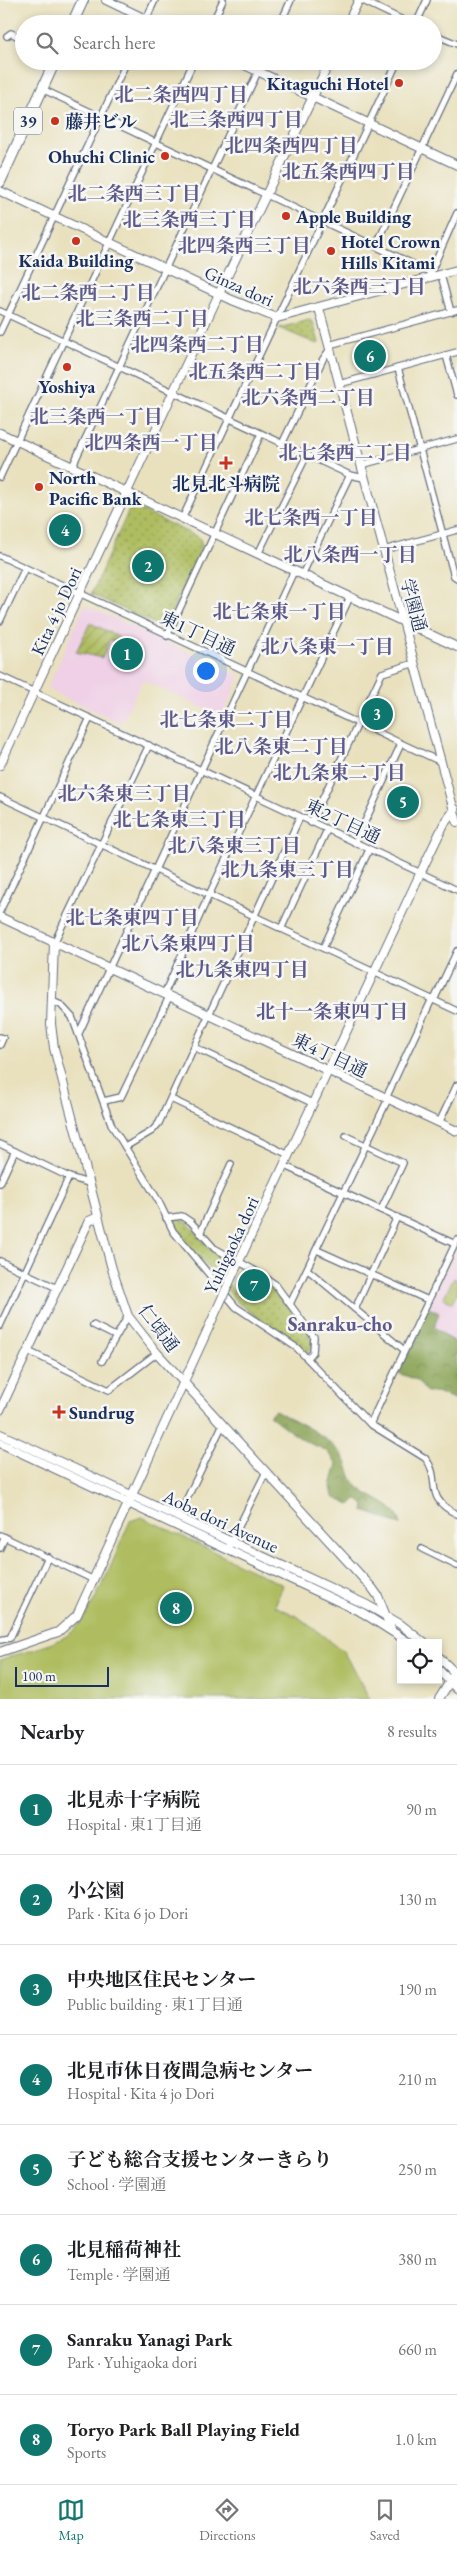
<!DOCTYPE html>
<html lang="en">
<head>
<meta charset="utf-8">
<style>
	:root { --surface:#fff; --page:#f2f2f2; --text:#202124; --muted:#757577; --line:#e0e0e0; --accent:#0f766e }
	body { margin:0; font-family:"EB Garamond","Noto Serif JP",serif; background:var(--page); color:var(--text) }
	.controls { position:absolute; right:15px; bottom:15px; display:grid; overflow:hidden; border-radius:0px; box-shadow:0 2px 8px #0003 }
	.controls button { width:45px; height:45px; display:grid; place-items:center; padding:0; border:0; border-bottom:1px solid var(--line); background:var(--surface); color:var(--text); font:25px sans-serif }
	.scale { position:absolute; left:15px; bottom:12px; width:94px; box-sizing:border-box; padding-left:5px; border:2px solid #1b2f5e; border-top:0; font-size:14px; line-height:18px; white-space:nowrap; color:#1b2f5e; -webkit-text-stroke:4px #f6f6f2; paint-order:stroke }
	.you { position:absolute; left:205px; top:670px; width:18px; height:18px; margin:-12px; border:4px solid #fff; border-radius:50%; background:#1a73e8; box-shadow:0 0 0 8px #1a73e833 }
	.badge { display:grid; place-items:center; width:32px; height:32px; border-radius:50%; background:var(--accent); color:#fff; font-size:16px; font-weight:700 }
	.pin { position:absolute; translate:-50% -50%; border:2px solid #fff; box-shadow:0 1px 5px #0006 }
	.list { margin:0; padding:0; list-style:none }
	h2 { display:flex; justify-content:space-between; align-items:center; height:65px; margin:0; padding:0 20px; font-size:21px }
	h2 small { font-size:16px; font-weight:400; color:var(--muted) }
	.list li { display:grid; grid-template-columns:32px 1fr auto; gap:15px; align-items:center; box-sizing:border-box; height:90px; padding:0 20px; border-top:1px solid var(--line) }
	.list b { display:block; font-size:19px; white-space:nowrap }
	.list p { margin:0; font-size:16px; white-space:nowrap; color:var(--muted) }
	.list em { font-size:16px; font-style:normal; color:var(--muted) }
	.icon { flex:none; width:28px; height:28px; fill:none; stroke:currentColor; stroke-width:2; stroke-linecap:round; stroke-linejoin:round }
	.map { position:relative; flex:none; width:457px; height:1699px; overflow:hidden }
	.search { position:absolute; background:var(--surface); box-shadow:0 2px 8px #0003; left:15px; right:15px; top:15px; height:55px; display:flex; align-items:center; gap:12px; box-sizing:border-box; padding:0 18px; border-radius:28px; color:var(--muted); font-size:19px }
	.sheet { height:785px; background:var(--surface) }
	nav { display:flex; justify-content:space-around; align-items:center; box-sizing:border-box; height:70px; border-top:1px solid var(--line); background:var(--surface); font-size:14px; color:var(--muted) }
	nav a { display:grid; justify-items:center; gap:2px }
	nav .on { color:var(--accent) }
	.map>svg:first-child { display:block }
	.built { fill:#efd0e6 }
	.grass { fill:url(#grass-dots); stroke:#65765f }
	.forest { fill:url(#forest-crowns); stroke:#536a5a }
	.garden { fill:url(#garden-furrows); stroke:#65765f }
	.pitch { fill:#afbd60; stroke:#65765f }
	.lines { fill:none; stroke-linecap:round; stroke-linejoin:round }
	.street-casing { stroke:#636d80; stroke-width:8 }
	.secondary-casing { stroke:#636d80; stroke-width:10 }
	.highway-casing { stroke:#636d80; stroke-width:12 }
	.street { stroke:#fff; stroke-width:5.5 }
	.secondary { stroke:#fff; stroke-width:8 }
	.highway { stroke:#fff; stroke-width:10 }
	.secondary-bridge-casing { stroke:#636d80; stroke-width:10; stroke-linecap:butt }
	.secondary-bridge { stroke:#fff; stroke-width:8 }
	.poi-dot { fill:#c8321e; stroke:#f6f6f2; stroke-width:2 }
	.labels { text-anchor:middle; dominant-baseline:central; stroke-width:5; stroke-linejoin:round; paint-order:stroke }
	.shield { fill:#f6f6f2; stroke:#5d6b8a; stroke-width:1 }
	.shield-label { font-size:16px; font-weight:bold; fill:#1b2f5e }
	.poi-label { font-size:18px; font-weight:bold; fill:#1b2f5e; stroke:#f6f6f2; text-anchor:start }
	.street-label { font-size:18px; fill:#1b2f5e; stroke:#f6f6f2 }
	.neighbourhood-label { font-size:19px; font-weight:bold; fill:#5e598b; stroke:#f6f6f2 }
	.quarter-label { font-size:20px; font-weight:bold; fill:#5e598b; stroke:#f6f6f2 }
</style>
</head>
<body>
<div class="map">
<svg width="457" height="1699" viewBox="0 0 457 1699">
	<defs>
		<pattern id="grass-dots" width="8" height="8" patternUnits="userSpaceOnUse" patternTransform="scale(1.25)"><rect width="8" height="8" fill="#afbd60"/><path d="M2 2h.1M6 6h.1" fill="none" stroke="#8e9a52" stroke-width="1.8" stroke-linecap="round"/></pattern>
		<pattern id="forest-crowns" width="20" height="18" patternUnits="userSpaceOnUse" patternTransform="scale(1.25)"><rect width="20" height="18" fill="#8ba456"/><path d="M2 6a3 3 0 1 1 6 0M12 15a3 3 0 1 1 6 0" fill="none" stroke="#71864a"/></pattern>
		<pattern id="garden-furrows" width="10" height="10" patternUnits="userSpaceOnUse" patternTransform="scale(1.25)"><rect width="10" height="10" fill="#afbd60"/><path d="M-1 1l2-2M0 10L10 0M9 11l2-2" fill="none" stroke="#8e9a52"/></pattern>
	</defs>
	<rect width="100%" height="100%" fill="#f6f6f2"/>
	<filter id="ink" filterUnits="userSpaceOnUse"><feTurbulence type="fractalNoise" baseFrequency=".02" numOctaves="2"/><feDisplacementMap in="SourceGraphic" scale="10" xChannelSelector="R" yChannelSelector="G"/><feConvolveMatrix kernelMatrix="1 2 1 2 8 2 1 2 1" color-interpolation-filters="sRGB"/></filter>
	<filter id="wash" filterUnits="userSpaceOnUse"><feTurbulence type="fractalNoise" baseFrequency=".0096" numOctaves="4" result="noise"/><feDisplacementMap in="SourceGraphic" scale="20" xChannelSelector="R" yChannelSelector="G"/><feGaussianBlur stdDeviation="1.12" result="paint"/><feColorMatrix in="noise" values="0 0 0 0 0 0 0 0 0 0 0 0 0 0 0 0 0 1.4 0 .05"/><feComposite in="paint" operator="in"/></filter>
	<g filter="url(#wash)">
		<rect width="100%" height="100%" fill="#e9e1be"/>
		<g class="built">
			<polygon points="85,605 240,676 222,717 143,680 121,723 47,689"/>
			<polygon points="457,1249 457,1395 401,1368"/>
		</g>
		<g class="grass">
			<polygon points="309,320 313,322 319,343 317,344 279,328"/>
			<polygon points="136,508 200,538 202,547 164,628 91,594 129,510"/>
			<path d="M173 1219H181L187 1222 211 1250 230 1262 222 1278 235 1292 246 1270C252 1273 258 1275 263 1279 276 1289 310 1329 313 1345L309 1352 306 1353 238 1303 172 1225Z"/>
		</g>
		<g class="forest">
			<polygon points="429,1308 439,1313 434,1327 457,1344 457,1400 436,1392 427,1393 417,1380 398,1373"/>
			<path d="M275 1410C300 1424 324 1433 342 1455 349 1463 349 1478 357 1486 372 1501 396 1502 401 1525L364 1511 365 1505 356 1499 350 1505 333 1497 331 1486 337 1464C324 1445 322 1450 305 1441 292 1433 280 1424 269 1415Z"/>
		</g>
		<polygon class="garden" points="90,623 118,636 115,642 110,640 102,658 76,652"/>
		<g class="pitch">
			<polygon points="454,1278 457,1280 457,1294 452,1303 443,1298"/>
			<path d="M142 1517 283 1585 275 1606 297 1616 343 1651 370 1699H0V1660C22 1652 49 1647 68 1635 91 1621 118 1548 130 1521Z"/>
		</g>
	</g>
	<g filter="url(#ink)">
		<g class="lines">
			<defs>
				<g id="street">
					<polyline points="361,0 411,24"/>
					<polyline points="144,24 155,0"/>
					<polyline points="212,24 223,0"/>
					<polyline points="280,24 291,0"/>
					<polyline points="416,24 427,0"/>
					<polyline points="433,34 457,44"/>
					<polyline points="7,36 11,33 24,40"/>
					<polyline points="42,89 430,272"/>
					<polyline points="376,246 457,74"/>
					<polyline points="430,274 457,213"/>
					<polyline points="441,275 451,312"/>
					<polyline points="0,311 350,475 364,478"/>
					<polyline points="0,332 127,61"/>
					<polyline points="329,345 457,310"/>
					<polyline points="446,355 457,395"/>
					<polyline points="398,368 454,576 457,578"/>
					<polyline points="339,384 457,352"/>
					<polyline points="282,444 323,359 330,349"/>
					<polyline points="361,465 457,439"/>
					<polyline points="72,467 263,61"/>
					<polyline points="0,477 194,61"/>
					<polyline points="182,519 398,61"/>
					<polyline points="384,550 457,530"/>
					<polyline points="258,554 307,455"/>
					<polyline points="0,556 439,761"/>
					<polyline points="302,575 350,475"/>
					<polyline points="0,621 25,568"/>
					<polyline points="167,636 261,434"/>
					<polyline points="0,676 457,890"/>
					<polyline points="0,797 457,1011"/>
					<polyline points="311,823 382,673 415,663"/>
					<polyline points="355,843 401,744"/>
					<polyline points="0,911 90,718"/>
					<polyline points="281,929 327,830"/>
					<polyline points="54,943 149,745"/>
					<polyline points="323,948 369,850"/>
					<polyline points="164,994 209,895 350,597"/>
					<polyline points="434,1000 457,951"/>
					<path d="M52 1001 61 1005 72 1017 112 1126 158 1200 173 1231 236 1307 297 1348 370 1424 425 1458C443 1479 421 1497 457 1514"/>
					<polyline points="79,1033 294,571"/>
					<polyline points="0,1037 3,1038 0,1045"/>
					<polyline points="194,1047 312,1103"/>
					<polyline points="386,1098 432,999"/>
					<polyline points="171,1099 289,1155"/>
					<polyline points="104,1101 121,1097 169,997"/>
					<polyline points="439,1123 457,1085"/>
					<polyline points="346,1136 403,1163 381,1210"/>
					<polyline points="0,1144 69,1177 88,1183"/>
					<polyline points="125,1147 152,1131 159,1123 300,817"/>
					<polyline points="285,1166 455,1244"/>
					<polyline points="0,1183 15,1151"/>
					<polyline points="166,1218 182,1216 191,1222 214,1248 254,1270 275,1284 314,1337 313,1352 308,1358"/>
					<polyline points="200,1233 231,1164"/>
					<polyline points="317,1250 428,1300"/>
					<polyline points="0,1261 57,1288"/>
					<polyline points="308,1270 404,1350"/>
					<polyline points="290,1304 388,1099"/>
					<polyline points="355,1309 397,1217"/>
					<polyline points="93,1325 115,1336"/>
					<polyline points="0,1326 69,1177"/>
					<polyline points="28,1351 109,1390 157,1353"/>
					<polyline points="102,1361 128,1316"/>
					<polyline points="370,1424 457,1240"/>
					<polyline points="178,1517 223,1424"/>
					<polyline points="0,1535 94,1580"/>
					<polyline points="0,1548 5,1537"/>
					<polyline points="422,1549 457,1566"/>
					<polyline points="227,1550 266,1472"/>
					<polyline points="0,1640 10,1638 48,1557"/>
				</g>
				<g id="secondary">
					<polyline points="106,0 156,24"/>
					<polyline points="347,24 359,0"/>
					<polyline points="236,61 457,165"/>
					<polyline points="0,191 232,300 277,318 457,270"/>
					<polyline points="319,308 457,822"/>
					<polyline points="0,433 457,647"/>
					<polyline points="0,765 224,283 330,61"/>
					<polyline points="0,917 457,1131"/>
					<polyline points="54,943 51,1024 54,1048 112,1269 128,1316 157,1353 373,1589 378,1596 391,1629"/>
					<polyline points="234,1272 420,874 444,824 455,809"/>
					<polyline points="0,1410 89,1221 98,1217"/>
					<polyline points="0,1434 367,1605 400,1624 424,1643"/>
					<polyline points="0,1443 363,1613 410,1643"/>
					<polyline points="0,1652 58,1632 77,1615 203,1340"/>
					<polyline points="438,1656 457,1675"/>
					<polyline points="438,1669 457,1689"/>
					<polyline points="439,1699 455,1673"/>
				</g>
				<g id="highway">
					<polyline points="72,24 83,0"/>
					<polyline points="0,182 55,61"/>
				</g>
			</defs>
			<use href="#street" class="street-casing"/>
			<use href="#secondary" class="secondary-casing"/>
			<use href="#highway" class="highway-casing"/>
			<use href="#street" class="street"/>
			<use href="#secondary" class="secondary"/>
			<use href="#highway" class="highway"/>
			<defs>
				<polyline id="secondary-bridge" points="203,1340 234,1272"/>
			</defs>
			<use href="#secondary-bridge" class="secondary-bridge-casing"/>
			<use href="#secondary-bridge" class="secondary-bridge"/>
		</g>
	</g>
	<g class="poi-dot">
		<circle cx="399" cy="83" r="5"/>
		<circle cx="55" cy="121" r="5"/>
		<circle cx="165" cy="156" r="5"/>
		<circle cx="286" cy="216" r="5"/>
		<circle cx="76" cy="241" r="5"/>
		<circle cx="331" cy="251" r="5"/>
		<circle cx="67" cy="367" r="5"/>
		<path d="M223.5 455.5h5v5h5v5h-5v5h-5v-5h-5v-5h5z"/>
		<circle cx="39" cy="487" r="5"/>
		<path d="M56.5 1404.5h5v5h5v5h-5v5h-5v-5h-5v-5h5z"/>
	</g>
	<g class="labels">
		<rect class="shield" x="14" y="107.5" width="28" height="27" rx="4"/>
		<g class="shield-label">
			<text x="28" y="121">39</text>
		</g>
		<g class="poi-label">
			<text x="389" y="83" text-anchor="end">Kitaguchi Hotel</text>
			<text x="65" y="121">藤井ビル</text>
			<text x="155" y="156" text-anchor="end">Ohuchi Clinic</text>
			<text x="296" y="216">Apple Building</text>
			<text x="341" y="241">Hotel Crown<tspan x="341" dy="21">Hills Kitami</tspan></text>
			<text x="76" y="260" text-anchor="middle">Kaida Building</text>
			<text x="67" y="386" text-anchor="middle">Yoshiya</text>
			<text x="49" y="477">North<tspan x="49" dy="21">Pacific Bank</tspan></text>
			<text x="226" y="483" text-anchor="middle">北見北斗病院</text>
			<text x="69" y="1412">Sundrug</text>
		</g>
		<g class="street-label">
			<text transform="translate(239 286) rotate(24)">Ginza dori</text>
			<text transform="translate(414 605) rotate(75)">学園通</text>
			<text transform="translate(56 611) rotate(-65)">Kita 4 jo Dori</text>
			<text transform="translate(198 633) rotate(25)">東1丁目通</text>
			<text transform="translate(343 821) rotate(25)">東2丁目通</text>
			<text transform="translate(330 1055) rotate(25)">東4丁目通</text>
			<text transform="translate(231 1245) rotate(-65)">Yuhigaoka dori</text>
			<text transform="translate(159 1328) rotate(53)">仁頃通</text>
			<text transform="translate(221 1521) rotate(25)">Aoba dori Avenue</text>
		</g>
		<g class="neighbourhood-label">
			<text x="181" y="94">北二条西四丁目</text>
			<text x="236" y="119">北三条西四丁目</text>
			<text x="291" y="145">北四条西四丁目</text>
			<text x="348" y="171">北五条西四丁目</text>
			<text x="134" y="193">北二条西三丁目</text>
			<text x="189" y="219">北三条西三丁目</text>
			<text x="244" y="245">北四条西三丁目</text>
			<text x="359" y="286">北六条西三丁目</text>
			<text x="88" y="292">北二条西二丁目</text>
			<text x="142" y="318">北三条西二丁目</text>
			<text x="197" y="344">北四条西二丁目</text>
			<text x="255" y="371">北五条西二丁目</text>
			<text x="308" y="397">北六条西二丁目</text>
			<text x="96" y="416">北三条西一丁目</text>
			<text x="151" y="442">北四条西一丁目</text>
			<text x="345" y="452">北七条西二丁目</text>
			<text x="311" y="517">北七条西一丁目</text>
			<text x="350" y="554">北八条西一丁目</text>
			<text x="279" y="611">北七条東一丁目</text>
			<text x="327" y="646">北八条東一丁目</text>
			<text x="226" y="719">北七条東二丁目</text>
			<text x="281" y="746">北八条東二丁目</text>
			<text x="339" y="772">北九条東二丁目</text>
			<text x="124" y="793">北六条東三丁目</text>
			<text x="179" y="819">北七条東三丁目</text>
			<text x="234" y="845">北八条東三丁目</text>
			<text x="287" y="869">北九条東三丁目</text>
			<text x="132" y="917">北七条東四丁目</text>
			<text x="188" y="943">北八条東四丁目</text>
			<text x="242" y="969">北九条東四丁目</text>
			<text x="332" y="1011">北十一条東四丁目</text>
		</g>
		<g class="quarter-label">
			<text x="340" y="1324">Sanraku-cho</text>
		</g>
	</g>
</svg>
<div class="controls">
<button><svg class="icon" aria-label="locate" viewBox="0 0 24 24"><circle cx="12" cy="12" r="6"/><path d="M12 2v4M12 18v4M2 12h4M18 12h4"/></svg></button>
</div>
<div class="scale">100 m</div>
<div class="you"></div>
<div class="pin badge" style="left:127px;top:654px">1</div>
<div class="pin badge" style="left:148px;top:566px">2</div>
<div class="pin badge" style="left:377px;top:714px">3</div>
<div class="pin badge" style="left:65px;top:530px">4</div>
<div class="pin badge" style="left:403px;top:802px">5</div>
<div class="pin badge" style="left:370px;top:356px">6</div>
<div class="pin badge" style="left:254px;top:1285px">7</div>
<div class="pin badge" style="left:176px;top:1608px">8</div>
<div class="search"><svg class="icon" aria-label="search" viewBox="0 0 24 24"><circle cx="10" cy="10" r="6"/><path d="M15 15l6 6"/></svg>Search here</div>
</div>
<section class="sheet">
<h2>Nearby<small>8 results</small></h2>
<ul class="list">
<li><span class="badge">1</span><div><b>北見赤十字病院</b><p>Hospital · 東1丁目通</p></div><em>90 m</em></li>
<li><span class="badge">2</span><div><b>小公園</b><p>Park · Kita 6 jo Dori</p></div><em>130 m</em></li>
<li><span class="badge">3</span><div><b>中央地区住民センター</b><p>Public building · 東1丁目通</p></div><em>190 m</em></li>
<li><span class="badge">4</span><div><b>北見市休日夜間急病センター</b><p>Hospital · Kita 4 jo Dori</p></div><em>210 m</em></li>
<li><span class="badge">5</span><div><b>子ども総合支援センターきらり</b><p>School · 学園通</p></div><em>250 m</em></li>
<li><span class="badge">6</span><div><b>北見稲荷神社</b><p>Temple · 学園通</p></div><em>380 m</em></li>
<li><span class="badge">7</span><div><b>Sanraku Yanagi Park</b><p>Park · Yuhigaoka dori</p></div><em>660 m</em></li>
<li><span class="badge">8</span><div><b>Toryo Park Ball Playing Field</b><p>Sports</p></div><em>1.0 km</em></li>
</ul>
</section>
<nav>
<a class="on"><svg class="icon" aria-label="map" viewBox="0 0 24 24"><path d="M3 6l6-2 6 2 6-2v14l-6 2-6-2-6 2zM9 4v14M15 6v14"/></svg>Map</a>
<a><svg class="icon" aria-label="directions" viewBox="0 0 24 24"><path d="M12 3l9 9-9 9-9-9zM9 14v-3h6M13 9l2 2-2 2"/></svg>Directions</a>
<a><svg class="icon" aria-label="saved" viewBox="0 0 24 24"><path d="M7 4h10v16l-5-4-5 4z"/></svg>Saved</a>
</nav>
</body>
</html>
